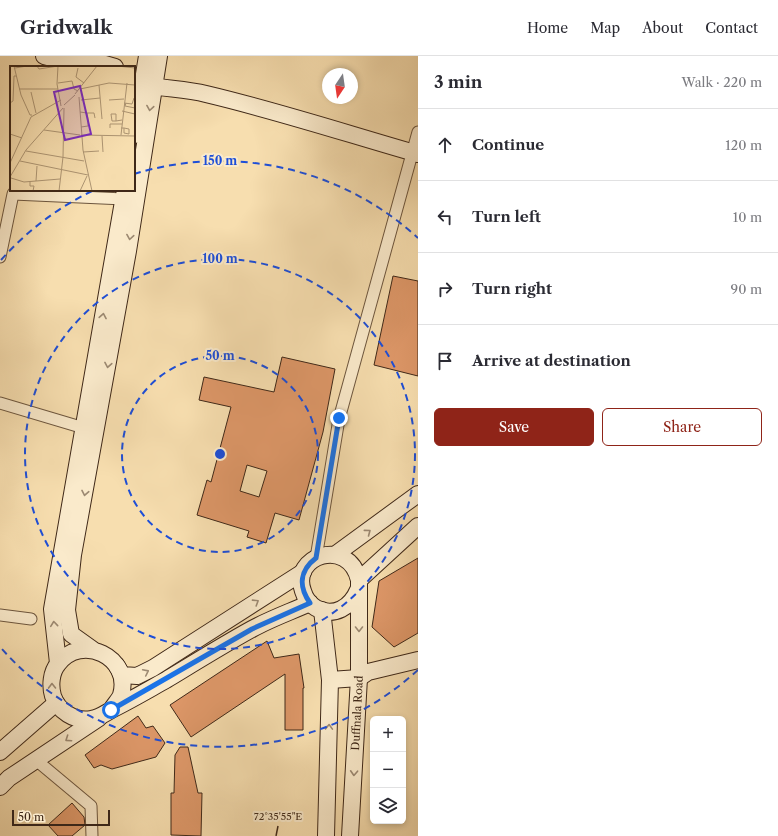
<!DOCTYPE html>
<html lang="en">
<head>
<meta charset="utf-8">
<style>
	:root { --surface:#fff; --page:#f7f7f7; --text:#2b2b33; --muted:#7c7c81; --line:#e1e1e2; --accent:#8f2418 }
	body { margin:0; font-family:"Libre Caslon Text",serif; background:var(--page); color:var(--text) }
	.controls { position:absolute; right:12px; bottom:12px; display:grid; overflow:hidden; border-radius:6px; box-shadow:0 2px 6px #0003 }
	.controls button { width:36px; height:36px; display:grid; place-items:center; padding:0; border:0; border-bottom:1px solid var(--line); background:var(--surface); color:var(--text); font:20px sans-serif }
	.compass { position:absolute; left:322px; top:12px; width:36px; height:36px; border-radius:50%; background:var(--surface); box-shadow:0 2px 6px #0003; rotate:193deg }
	.scale { position:absolute; left:12px; bottom:10px; width:98px; box-sizing:border-box; padding-left:4px; border:2px solid #3f2818; border-top:0; font-size:11px; line-height:14px; white-space:nowrap; color:#3f2818; -webkit-text-stroke:3px #faeacb; paint-order:stroke }
	.stop { position:absolute; width:12px; height:12px; margin:-9px; border:3px solid #1a73e8; border-radius:50%; background:#fff }
	.stop.end { background:#1a73e8; border-color:#fff; box-shadow:0 1px 4px #0008 }
	.list { margin:0; padding:0; list-style:none }
	h2 { display:flex; justify-content:space-between; align-items:center; height:52px; margin:0; padding:0 16px; font-size:17px }
	h2 small { font-size:13px; font-weight:400; color:var(--muted) }
	.list li { display:grid; grid-template-columns:26px 1fr auto; gap:12px; align-items:center; box-sizing:border-box; height:72px; padding:0 16px; border-top:1px solid var(--line) }
	.list b { display:block; font-size:15px; white-space:nowrap }
	.list em { font-size:13px; font-style:normal; color:var(--muted) }
	.actions { display:flex; gap:8px; padding:12px 16px }
	.actions a { flex:1; padding:9px 0; border:1px solid var(--accent); border-radius:6px; text-align:center; font-size:14px; color:var(--accent) }
	.actions .main { background:var(--accent); color:#fff }
	.icon { flex:none; width:22px; height:22px; fill:none; stroke:currentColor; stroke-width:2; stroke-linecap:round; stroke-linejoin:round }
	.map { position:relative; flex:none; width:418px; height:780px; overflow:hidden }
	header { display:flex; align-items:center; gap:24px; box-sizing:border-box; height:56px; padding:0 20px; background:var(--surface); border-bottom:1px solid var(--line) }
	header strong { font-size:19px }
	nav { display:flex; gap:22px; margin-inline-start:auto; font-size:14px }
	main { display:flex }
	aside { flex:1; background:var(--surface) }
	.map>svg:first-child { display:block }
	.building { fill:#dd9768; stroke:#3f2818; fill-rule:evenodd }
	.lines { fill:none; stroke-linecap:round; stroke-linejoin:round }
	.street-casing { stroke:#6d563e; stroke-width:13 }
	.secondary-casing { stroke:#3f2818; stroke-width:18 }
	.street { stroke:#faeacb; stroke-width:11 }
	.secondary { stroke:#faeacb; stroke-width:16 }
	.oneway { stroke:#9c8972 }
	.route { stroke:#1a73e8; stroke-width:5 }
	.ticks { fill:none; stroke:#3f2818; stroke-width:1.5 }
	.ring { fill:none; stroke:#1d4ed8; stroke-width:2; stroke-dasharray:7 5 }
	.labels { text-anchor:middle; dominant-baseline:central; stroke-width:4; stroke-linejoin:round; paint-order:stroke }
	.street-label { font-size:11px; fill:#3f2818; stroke:#faeacb }
	.inset-road { fill:none; stroke:#ad9573; stroke-width:1 }
	.view { fill:#7b2cbf; fill-opacity:0.15; stroke:#7b2cbf; stroke-width:2 }
	.inset-edge { fill:none; stroke:#3f2818; stroke-width:2 }
	.ticks-label { font-size:10px; text-anchor:middle; fill:#3f2818; stroke:#faeacb; stroke-width:4; stroke-linejoin:round; paint-order:stroke }
	.centre { fill:#1d4ed8; stroke:#faeacb; stroke-width:2 }
	.ring-label { font-size:12px; text-anchor:middle; font-weight:bold; fill:#1d4ed8; stroke:#faeacb; stroke-width:4; stroke-linejoin:round; paint-order:stroke }
</style>
</head>
<body>
<header>
<strong>Gridwalk</strong>
<nav><a>Home</a><a>Map</a><a>About</a><a>Contact</a></nav>
</header>
<main>
<div class="map">
<svg width="418" height="780" viewBox="0 0 418 780">
	<rect width="100%" height="100%" fill="#f7deaf"/>
	<filter id="stains"><feTurbulence type="fractalNoise" baseFrequency=".005" numOctaves="4"/><feColorMatrix values="0 0 0 0 .2 0 0 0 0 .09 0 0 0 0 .02 0 0 0 .5 -.17"/></filter>
	<radialGradient id="worn" r=".72"><stop offset=".6" stop-color="#630" stop-opacity="0"/><stop offset="1" stop-color="#630" stop-opacity=".3"/></radialGradient>
	<g class="building">
		<polygon points="393,220 418,225 418,320 374,309"/>
		<path d="M282 301 335 313 323 376 299 464 275 457 266 487 247 481 249 475 197 459 207 424 211 426 231 351 199 344 204 321 274 336ZM247 409 267 415 259 441 240 435Z"/>
		<polygon points="418,502 418,577 394,591 372,571 379,525"/>
		<polygon points="267,585 274,602 299,598 304,632 303,632 303,674 285,674 285,618 191,681 170,649"/>
		<polygon points="138,660 146,672 153,670 165,687 156,701 112,713 101,709 94,712 85,699"/>
		<polygon points="180,691 188,691 198,737 202,737 201,780 171,779 171,737 174,737 175,699"/>
		<polygon points="72,747 84,761 85,769 72,780 58,780 48,769"/>
	</g>
	<g class="lines">
		<defs>
			<g id="street">
				<polyline points="0,201 13,138 124,143"/>
				<polyline points="0,347 84,372"/>
				<polyline points="316,502 339,363 418,76"/>
				<polyline points="0,559 31,563"/>
				<polyline points="36,704 91,750 92,780"/>
			</g>
			<g id="secondary">
				<polyline points="44,0 85,11"/>
				<polyline points="78,0 115,11"/>
				<path d="M134 26C157 33 182 32 206 38 278 55 348 78 418 98"/>
				<polyline points="134,79 147,0"/>
				<polyline points="336,498 418,438"/>
				<polyline points="359,524 418,470"/>
				<polyline points="322,554 330,624 326,780"/>
				<polyline points="92,593 71,578 67,554 73,499 128,195 159,0"/>
				<polyline points="58,607 52,553 125,134"/>
				<polyline points="117,610 122,619 137,620 153,612 303,516"/>
				<polyline points="330,624 359,622 368,616 418,604"/>
				<path d="M111 654C114 649 119 644 121 639 132 601 81 577 58 608 51 616 50 630 53 640 58 655 75 666 91 663 100 662 105 657 113 653 131 644 148 634 166 624 194 607 223 589 252 573 270 563 290 556 310 547"/>
				<polyline points="0,696 56,647"/>
				<polyline points="0,731 9,722 99,662"/>
				<path d="M350 780 359 622V524C348 480 290 500 303 535 305 542 309 548 316 552 334 562 351 551 358 534"/>
			</g>
		</defs>
		<use href="#street" class="street-casing"/>
		<use href="#secondary" class="secondary-casing"/>
		<use href="#street" class="street"/>
		<use href="#secondary" class="secondary"/>
	</g>
	<defs><path id="oneway-chevron" d="M-2-3.5L2.5 0L-2 3.5" fill="none" stroke-width="1.6" stroke-linecap="round" stroke-linejoin="round"/></defs>
	<g class="oneway">
		<use href="#oneway-chevron" transform="translate(150 52) rotate(99)"/>
		<use href="#oneway-chevron" transform="translate(130 181) rotate(99)"/>
		<use href="#oneway-chevron" transform="translate(103 260) rotate(-80)"/>
		<use href="#oneway-chevron" transform="translate(108 309) rotate(100)"/>
		<use href="#oneway-chevron" transform="translate(85 437) rotate(101)"/>
		<use href="#oneway-chevron" transform="translate(368 476) rotate(-37)"/>
		<use href="#oneway-chevron" transform="translate(256 546) rotate(-32)"/>
		<use href="#oneway-chevron" transform="translate(54 568) rotate(-96)"/>
		<use href="#oneway-chevron" transform="translate(359 573) rotate(90)"/>
		<use href="#oneway-chevron" transform="translate(146 616) rotate(-26)"/>
		<use href="#oneway-chevron" transform="translate(52 630) rotate(-91)"/>
		<use href="#oneway-chevron" transform="translate(329 671) rotate(-88)"/>
		<use href="#oneway-chevron" transform="translate(68 683) rotate(146)"/>
		<use href="#oneway-chevron" transform="translate(354 717) rotate(93)"/>
	</g>
	<g class="lines">
		<path class="route" d="M111 654 252 573 310 547C298 530 300 514 316 502L339 362"/>
	</g>
	<path class="ticks" d="M276 780 278 770"/>
	<g class="ring">
		<circle cx="220" cy="398" r="98"/>
		<circle cx="220" cy="398" r="195"/>
		<path d="M418 614A293 293 0 0 1 1 592M1 204A293 293 0 0 1 92 135M134 118A293 293 0 0 1 418 182"/>
	</g>
	<g class="labels">
		<g class="street-label">
			<text transform="translate(357 657) rotate(-87)">Duffnala Road</text>
		</g>
	</g>
	<g transform="translate(10 10)">
		<rect width="125" height="125" fill="#f7deaf"/>
		<path class="inset-road" d="M4 0 11 29 20 49H22M27 0 29 3 48 0M48 0 47 18 51 40M107 0 125 2M5 2 17 0M68 2 66 11 74 17M48 17 62 15 64 23 68 25M89 19 92 53M9 23H48M70 23 99 17 125 19M21 26 26 47M65 28 87 0M69 31 73 84 82 125M71 34 90 32M99 34 114 33M0 37 3 35 4 10H6M114 37 122 38 124 32M116 37 115 40 125 42M54 39 65 29M112 45 125 48M70 46 77 47 78 53V60L71 61M77 47H84L85 52M106 55V48H101L102 55H106L112 54M100 62V58H112M111 62H114L119 63V68L114 67V62M34 64 70 69M0 68 12 72M71 69 125 70M111 69 117 17M92 70 93 86M16 85 74 95M73 86 89 85M10 95 78 109M0 97 21 51 51 34M0 111 16 84 53 42M1 112 14 116 50 113M26 115 27 100M20 116V120H24L23 125M49 125 53 91 54 42M70 125 77 110"/>
		<path class="view" d="M70 20 81 68 55 74 44 26Z"/>
		<rect width="125" height="125" class="inset-edge"/>
	</g>
	<g class="ticks-label">
		<text x="278" y="764">72°35'55"E</text>
	</g>
	<circle cx="220" cy="398" r="6" class="centre"/>
	<g class="ring-label">
		<text x="220" y="109">150 m</text>
		<text x="220" y="207">100 m</text>
		<text x="220" y="304">50 m</text>
	</g>
	<rect width="100%" height="100%" filter="url(#stains)"/>
	<rect width="100%" height="100%" fill="url(#worn)"/>
</svg>
<div class="controls">
<button>+</button>
<button>−</button>
<button><svg class="icon" aria-label="layers" viewBox="0 0 24 24"><path d="M12 4l9 5-9 5-9-5zM3 14l9 5 9-5"/></svg></button>
</div>
<svg class="compass" viewBox="-18 -18 36 36"><path d="M0-13l5 13h-10z" fill="#e53935"/><path d="M0 13l5-13h-10z" fill="#7c7c81"/></svg>
<div class="scale">50 m</div>
<div class="stop" style="left:111px;top:654px"></div>
<div class="stop end" style="left:339px;top:362px"></div>
</div>
<aside>
<h2>3 min<small>Walk · 220 m</small></h2>
<ul class="list">
<li><svg class="icon" aria-label="ahead" viewBox="0 0 24 24"><path d="M12 20V5M6 11l6-6 6 6"/></svg><div><b>Continue</b></div><em>120 m</em></li>
<li><svg class="icon" aria-label="left" viewBox="0 0 24 24"><path d="M17 20v-9H6M10 6l-5 5 5 5"/></svg><div><b>Turn left</b></div><em>10 m</em></li>
<li><svg class="icon" aria-label="right" viewBox="0 0 24 24"><path d="M7 20v-9h11M14 6l5 5-5 5"/></svg><div><b>Turn right</b></div><em>90 m</em></li>
<li><svg class="icon" aria-label="arrive" viewBox="0 0 24 24"><path d="M6 21V4h12l-3 4 3 4H6"/></svg><div><b>Arrive at destination</b></div></li>
</ul>
<div class="actions"><a class="main">Save</a><a>Share</a></div>
</aside>
</main>
</body>
</html>
